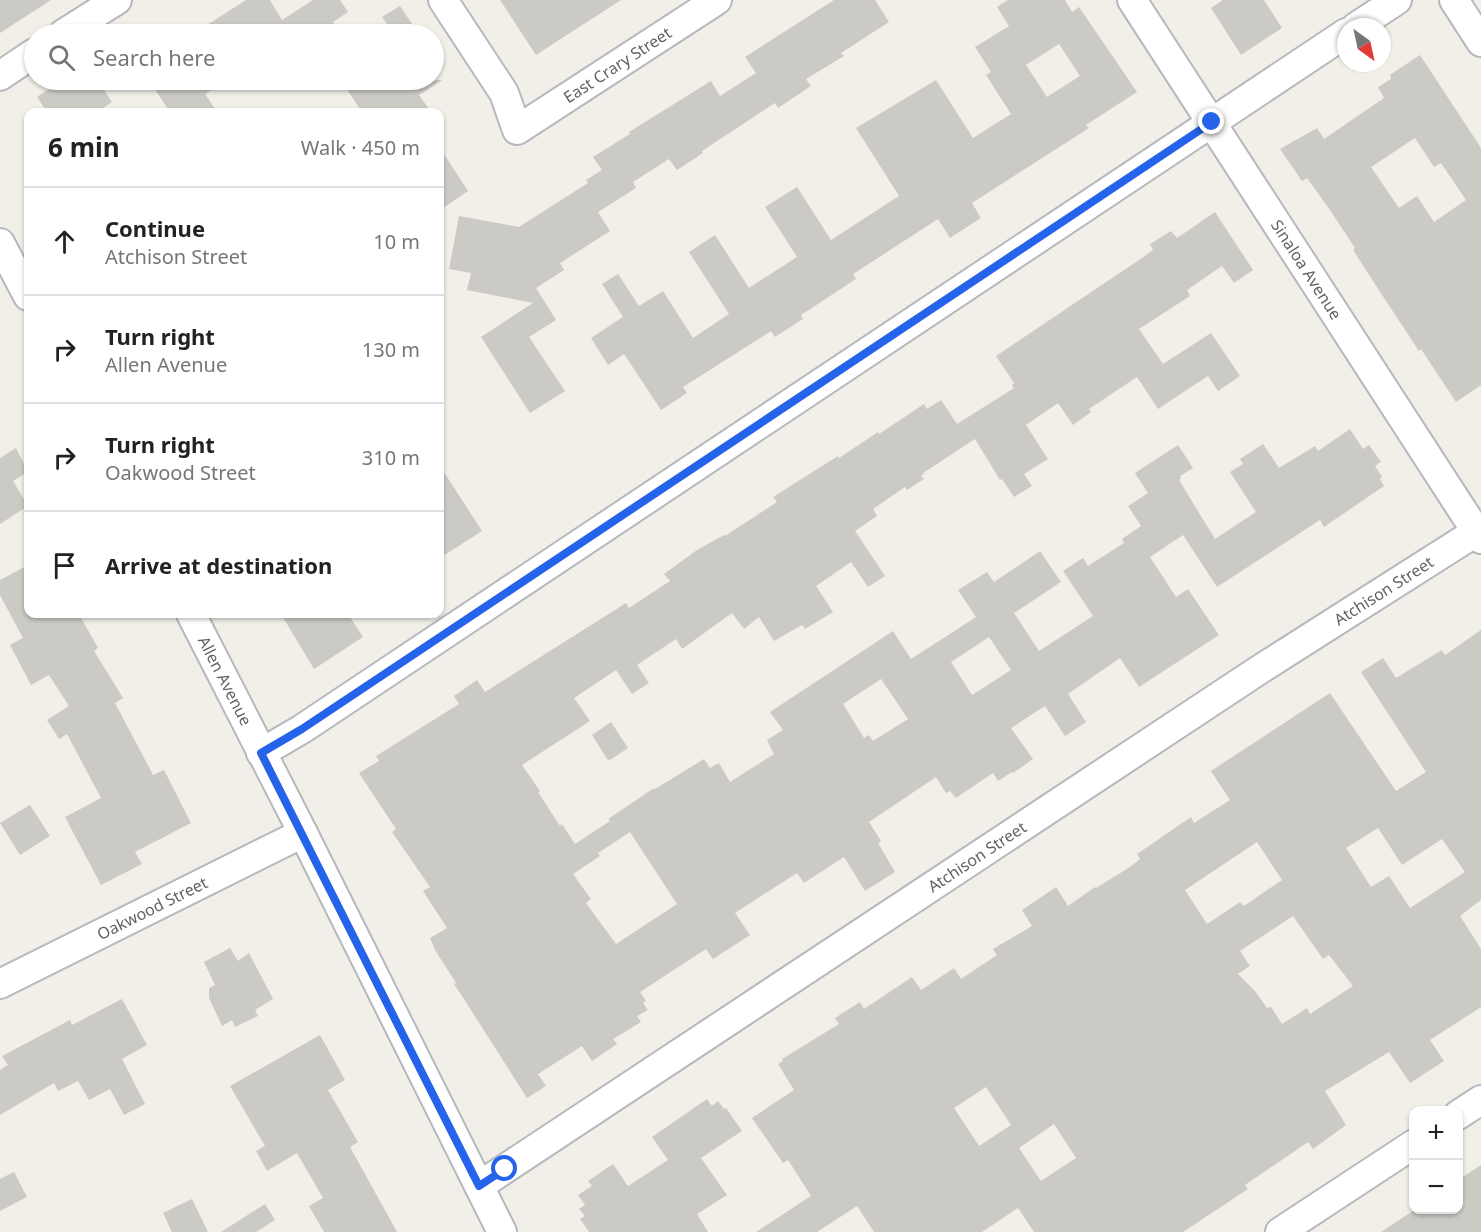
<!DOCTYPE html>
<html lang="en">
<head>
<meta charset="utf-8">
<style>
	:root { --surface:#fff; --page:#f6f6f6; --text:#222; --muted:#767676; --line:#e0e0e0 }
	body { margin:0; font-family:"Noto Sans",sans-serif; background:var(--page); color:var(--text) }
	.controls { position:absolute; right:18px; bottom:18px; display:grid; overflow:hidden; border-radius:12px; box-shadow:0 2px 4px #0004 }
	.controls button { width:54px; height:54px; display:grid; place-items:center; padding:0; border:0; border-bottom:2px solid var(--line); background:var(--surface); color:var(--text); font:30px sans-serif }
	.compass { position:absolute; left:1337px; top:18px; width:54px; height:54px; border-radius:50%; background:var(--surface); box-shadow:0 2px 4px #0004; rotate:147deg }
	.stop { position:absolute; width:18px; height:18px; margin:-14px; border:4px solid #2563eb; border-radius:50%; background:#fff }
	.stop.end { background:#2563eb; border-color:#fff; box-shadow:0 2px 6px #0008 }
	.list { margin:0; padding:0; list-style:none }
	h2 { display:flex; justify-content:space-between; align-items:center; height:78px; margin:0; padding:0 24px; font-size:26px }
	h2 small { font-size:20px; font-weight:400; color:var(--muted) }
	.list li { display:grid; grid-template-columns:39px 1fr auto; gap:18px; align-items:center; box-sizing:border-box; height:108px; padding:0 24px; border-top:2px solid var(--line) }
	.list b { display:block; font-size:22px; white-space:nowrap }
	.list p { margin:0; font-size:20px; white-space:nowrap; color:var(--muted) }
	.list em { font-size:20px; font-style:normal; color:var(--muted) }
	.icon { flex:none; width:33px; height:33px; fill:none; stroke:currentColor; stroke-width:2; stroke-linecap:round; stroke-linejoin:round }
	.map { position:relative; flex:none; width:1481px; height:1232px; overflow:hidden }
	.search { position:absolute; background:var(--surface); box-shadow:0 2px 4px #0004; left:24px; top:24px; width:420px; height:66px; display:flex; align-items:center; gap:15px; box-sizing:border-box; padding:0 21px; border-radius:33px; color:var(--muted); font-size:22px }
	.panel { position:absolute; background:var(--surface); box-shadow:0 2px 4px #0004; left:24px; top:108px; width:420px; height:510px; border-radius:12px }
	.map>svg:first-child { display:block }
	.building { fill:#cccac5; fill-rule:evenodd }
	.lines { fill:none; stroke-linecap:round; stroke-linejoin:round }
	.minor-casing { stroke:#b5b8bc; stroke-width:32 }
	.minor { stroke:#fff; stroke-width:28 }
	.route { stroke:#2563eb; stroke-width:8 }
	.labels { text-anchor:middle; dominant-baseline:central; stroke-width:4.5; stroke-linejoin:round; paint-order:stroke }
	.street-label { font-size:16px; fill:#5f6368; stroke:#fff }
</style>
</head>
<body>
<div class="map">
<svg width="1481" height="1232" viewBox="0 0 1481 1232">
	<rect width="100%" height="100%" fill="#f1efe8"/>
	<g class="building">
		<polygon points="0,0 51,0 0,33"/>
		<polygon points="246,0 270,0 282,20 313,0 340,0 348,12 333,22 340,34 193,34"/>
		<polygon points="500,0 621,0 536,55"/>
		<polygon points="834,0 875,0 889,22 841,53 844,56 806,79 811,86 778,108 775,103 702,151 703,153 677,170 669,159 633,182 636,188 598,212 610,231 560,263 564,270 536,288 556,320 529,337 565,391 530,413 481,337 533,303 467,290 471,273 449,269 459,216 519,227 588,183 586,180 602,170 593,157 630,134 629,132 711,81 720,96 756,73 745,57"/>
		<path d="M1008 0H1065L1072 12 1079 7 1137 92 1086 125 1089 128 972 203 981 218 950 238 938 219 853 274 856 279 801 315 803 319 775 337 771 331 683 387 687 393 661 410 624 354 608 365 591 338 623 317 602 284 618 274 639 306 663 291 693 338 729 314 689 252 715 235 749 288 797 257 765 207 797 187 831 240 899 196 856 128 936 80 973 138 1011 114 986 75 991 72 975 47 1009 26 997 7ZM1059 44 1080 76 1047 97 1026 65Z"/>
		<polygon points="1223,0 1264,0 1282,28 1241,55 1211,8"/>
		<polygon points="400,6 419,34 394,34 382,17"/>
		<path d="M1420 55 1481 148V385L1456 402 1421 349 1419 351 1386 301 1353 250 1355 248 1330 210 1307 178 1302 181 1280 149 1317 128 1324 139 1384 98 1378 87 1391 79 1390 75ZM1415 138 1434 167 1441 163 1466 200 1434 222 1417 196 1399 208 1371 167Z"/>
		<polygon points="63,80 97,80 112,102 97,112 47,112 37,97"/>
		<polygon points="149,80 228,80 205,94 217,112 170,112"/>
		<polygon points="341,80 442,80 419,95 431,112 362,112"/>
		<polygon points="440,148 468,191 440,210"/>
		<path d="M1215 212 1253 270 1234 283 1222 266 1187 290 1190 296 1139 329 1163 364 1211 333 1240 376 1218 391 1208 376 1158 409 1137 377 1089 409 1091 412 1073 425 1058 403 1026 425 1048 459 1024 474 1032 486 1014 497 1002 479 1000 480 975 439 923 473 924 474 921 476 924 479 907 490 905 487 873 509 877 516 855 531 885 576 868 587 851 562 816 586 833 612 805 629 802 625 774 641 759 617 744 629 732 613 682 649 676 639 637 665 649 683 632 694 616 670 574 698 590 721 522 765 540 791 538 792 560 826 562 824 575 844 610 821 608 819 654 788 655 789 704 759 710 768 719 763 730 782 774 754 767 740 783 730 770 712 893 631 911 659 976 617 958 590 987 572 994 582 1040 551 1061 582 1014 613 1039 651 1093 616 1063 571 1083 558 1088 566 1124 543 1122 539 1141 526 1128 506 1148 493 1135 473 1178 445 1193 468 1180 476 1181 478 1179 480 1215 539 1256 512 1230 472 1243 464 1240 459 1263 444 1279 468 1315 446 1318 451 1350 429 1363 449 1369 445 1381 462 1375 466 1382 477 1380 479 1384 486 1324 527 1320 520 1217 587 1183 535 1150 557 1176 597 1188 589 1219 635 1139 687 1120 658 1068 694 1086 722 1065 736 1045 706 1011 728 1033 759 1013 773 1012 772 998 781 993 773 956 798 950 791 946 793 936 777 869 822 881 841 878 843 895 872 865 891 844 857 804 883 797 873 735 913 750 935 713 959 706 949 640 992 646 1001 643 1003 648 1010 637 1016 641 1022 613 1039 617 1044 592 1061 582 1046 538 1074 546 1086 527 1098 462 996 454 984 456 983 435 950 430 938 447 928 423 891 430 887 392 832 396 829 359 773 379 761 376 756 459 704 454 696 477 680 485 692 626 603 629 608 670 581 664 574 697 550 724 535 725 536 777 502 773 497 838 456 839 458 878 432 879 434 924 404 927 409 941 400 957 424 1014 388 1012 385 1014 383 996 356 1142 258 1153 250 1150 244 1171 231 1177 238ZM989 637 1011 670 972 695 951 662ZM881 679 908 719 873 741 869 735 864 738 843 704ZM630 832 677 904 616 944 586 903 591 899 573 874 600 856 598 853Z"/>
		<polygon points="16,448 28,472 13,481 28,506 0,524 0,458"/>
		<polygon points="440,466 482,531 440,558"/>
		<polygon points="28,565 28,614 79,614 98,648 94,651 123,698 115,703 153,775 164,770 191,823 135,852 142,864 101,885 65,817 101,798 67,734 59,739 47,720 69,706 49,675 31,685 10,645 23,638 0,595 0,580"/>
		<polygon points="281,614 348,614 363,637 314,669"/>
		<path d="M1481 630V900L1460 916 1481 949V1007L1430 1040 1444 1061 1410 1083 1389 1052 1325 1091 1346 1125 1313 1149 1308 1142 1245 1185 1248 1189 1183 1232H1034L1018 1208 982 1232H874L857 1206 817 1232H756L811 1196 788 1160 783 1163 752 1118 794 1090 778 1064 783 1061 782 1059 839 1024 835 1018 860 1002 864 1009 912 977 921 990 954 968 961 979 997 955 993 949 1032 926 1022 910 1056 887 1068 906 1095 887 1096 888 1130 867 1140 859 1137 854 1191 817 1194 823 1230 800 1211 771 1330 693 1396 791 1426 772 1361 672 1383 658 1396 678 1442 650 1445 655ZM1378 828 1402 865 1442 839 1465 872 1410 908 1389 876 1371 887 1346 848ZM1257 842 1282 880 1244 906 1240 902 1207 924 1185 890ZM1293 916 1323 959 1329 955 1353 986 1310 1014 1307 1008 1282 1024 1271 1007 1267 1008 1255 991 1238 974 1250 966 1240 951ZM986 1087 1011 1125 979 1146 954 1108ZM1054 1124 1076 1158 1041 1181 1019 1148Z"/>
		<polygon points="611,722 628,748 610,760 607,759 592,735"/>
		<polygon points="30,805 50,836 20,855 0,823"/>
		<polygon points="230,948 238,961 249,953 273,999 255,1010 258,1016 235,1027 232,1020 222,1026 209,998 209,988 215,985 204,962"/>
		<polygon points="122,999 147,1045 122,1059 145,1104 124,1115 110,1089 89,1100 78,1081 58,1091 54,1083 0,1115 0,1070 8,1065 2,1056 70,1020 72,1025"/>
		<polygon points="320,1035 345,1080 328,1090 358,1142 350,1147 397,1232 324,1232 309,1206 323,1198 297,1153 267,1171 256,1151 265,1146 230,1086"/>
		<polygon points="707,1099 712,1106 718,1101 724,1109 726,1108 742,1131 701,1158 727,1195 697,1214 708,1232 589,1232 580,1219 585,1216 579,1209 585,1205 578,1195 592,1186 588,1181 613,1164 628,1186 668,1160 652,1137"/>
		<polygon points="1481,1165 1481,1232 1381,1232 1416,1209 1458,1209 1458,1180"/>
		<polygon points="14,1172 27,1197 0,1211 0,1179"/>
		<polygon points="192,1199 208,1232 172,1232 163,1213"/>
		<polygon points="265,1204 275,1220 256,1232 221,1232"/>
	</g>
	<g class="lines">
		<defs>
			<g id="minor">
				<path id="s1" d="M443 0 504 93 517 130 717 0"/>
				<path id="s2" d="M1132 0 1481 539"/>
				<polyline points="1454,0 1481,42"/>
				<polyline points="1356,27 1397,0"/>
				<polyline points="63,34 117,0"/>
				<polyline points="0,76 34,53"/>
				<polyline points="0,243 28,296"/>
				<path id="s3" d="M191 614 303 833 502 1232"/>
				<polyline points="261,753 302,729 1346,33"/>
				<path id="s4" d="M0 984 303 833"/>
				<polyline points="1458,1115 1481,1100"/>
				<path id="s5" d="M479 1186 1259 670 1476 532"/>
				<polyline points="1280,1232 1414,1144"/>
			</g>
		</defs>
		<use href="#minor" class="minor-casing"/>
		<use href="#minor" class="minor"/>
	</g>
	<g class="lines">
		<polyline class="route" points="505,1169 479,1186 261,753 302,729 1212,122"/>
	</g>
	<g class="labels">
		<g class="street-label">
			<text stroke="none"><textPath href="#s1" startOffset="270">East Crary Street</textPath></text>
			<text stroke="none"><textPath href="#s2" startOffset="321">Sinaloa Avenue</textPath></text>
			<text stroke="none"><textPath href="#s5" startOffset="1083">Atchison Street</textPath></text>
			<text stroke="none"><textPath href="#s3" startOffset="75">Allen Avenue</textPath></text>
			<text stroke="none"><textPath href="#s5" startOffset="597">Atchison Street</textPath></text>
			<text stroke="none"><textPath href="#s4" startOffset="170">Oakwood Street</textPath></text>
		</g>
	</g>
</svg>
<div class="controls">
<button>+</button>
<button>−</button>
</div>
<svg class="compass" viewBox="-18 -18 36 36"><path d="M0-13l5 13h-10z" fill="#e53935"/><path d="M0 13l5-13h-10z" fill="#767676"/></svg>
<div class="stop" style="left:505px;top:1169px"></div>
<div class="stop end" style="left:1212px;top:122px"></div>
<div class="search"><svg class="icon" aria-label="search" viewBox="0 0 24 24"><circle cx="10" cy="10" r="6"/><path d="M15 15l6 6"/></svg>Search here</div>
<section class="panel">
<h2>6 min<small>Walk · 450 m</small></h2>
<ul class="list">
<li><svg class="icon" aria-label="ahead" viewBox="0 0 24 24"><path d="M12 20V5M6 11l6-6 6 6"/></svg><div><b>Continue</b><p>Atchison Street</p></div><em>10 m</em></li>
<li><svg class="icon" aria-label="right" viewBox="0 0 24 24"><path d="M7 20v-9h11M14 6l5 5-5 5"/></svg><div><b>Turn right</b><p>Allen Avenue</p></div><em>130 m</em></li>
<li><svg class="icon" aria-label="right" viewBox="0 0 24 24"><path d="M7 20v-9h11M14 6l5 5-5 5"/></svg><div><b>Turn right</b><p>Oakwood Street</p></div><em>310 m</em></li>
<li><svg class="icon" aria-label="arrive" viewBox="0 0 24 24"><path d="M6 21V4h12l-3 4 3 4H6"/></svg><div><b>Arrive at destination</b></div></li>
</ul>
</section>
</div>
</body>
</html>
